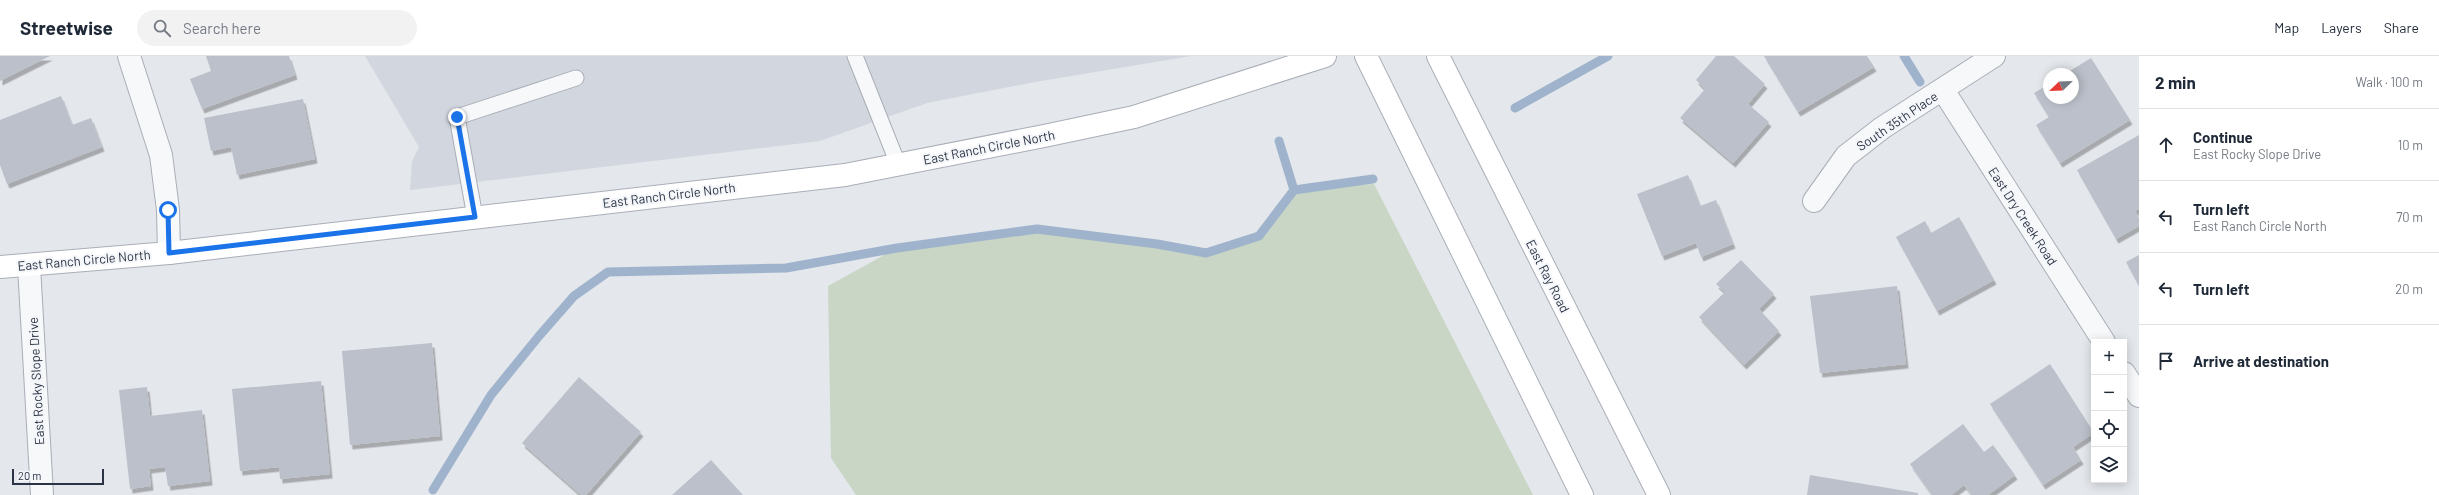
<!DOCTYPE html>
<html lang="en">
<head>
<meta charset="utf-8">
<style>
	:root { --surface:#fff; --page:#f2f2f3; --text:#1f2937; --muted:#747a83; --line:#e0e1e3 }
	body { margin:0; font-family:Barlow,sans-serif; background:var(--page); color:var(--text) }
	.controls { position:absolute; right:12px; bottom:12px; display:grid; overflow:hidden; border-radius:0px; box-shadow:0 2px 10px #0003 }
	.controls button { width:36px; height:36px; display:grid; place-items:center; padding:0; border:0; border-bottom:1px solid var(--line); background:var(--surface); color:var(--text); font:20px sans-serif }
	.compass { position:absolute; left:2043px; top:12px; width:36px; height:36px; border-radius:50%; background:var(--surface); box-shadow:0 2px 10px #0003; rotate:247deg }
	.scale { position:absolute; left:12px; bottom:10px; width:92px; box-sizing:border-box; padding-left:4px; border:2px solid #2b3445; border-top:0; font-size:11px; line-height:14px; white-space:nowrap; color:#2b3445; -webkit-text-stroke:3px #f4f6f9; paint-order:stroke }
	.stop { position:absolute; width:12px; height:12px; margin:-9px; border:3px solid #1a73e8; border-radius:50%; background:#fff }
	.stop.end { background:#1a73e8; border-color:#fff; box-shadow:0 1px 4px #0008 }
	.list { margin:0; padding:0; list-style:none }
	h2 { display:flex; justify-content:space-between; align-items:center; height:52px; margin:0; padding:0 16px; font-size:17px }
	h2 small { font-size:13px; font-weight:400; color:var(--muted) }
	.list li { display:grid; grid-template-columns:26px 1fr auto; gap:12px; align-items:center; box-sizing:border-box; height:72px; padding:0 16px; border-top:1px solid var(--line) }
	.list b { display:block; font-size:15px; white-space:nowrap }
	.list p { margin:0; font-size:13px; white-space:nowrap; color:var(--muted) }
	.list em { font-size:13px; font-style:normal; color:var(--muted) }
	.icon { flex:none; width:22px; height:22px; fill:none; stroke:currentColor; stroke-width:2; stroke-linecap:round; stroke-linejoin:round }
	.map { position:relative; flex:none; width:2139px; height:439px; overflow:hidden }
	header { display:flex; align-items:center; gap:24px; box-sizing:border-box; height:56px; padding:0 20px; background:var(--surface); border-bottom:1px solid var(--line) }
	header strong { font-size:19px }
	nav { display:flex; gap:22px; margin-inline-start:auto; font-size:14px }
	.search { width:280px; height:36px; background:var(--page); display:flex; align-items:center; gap:10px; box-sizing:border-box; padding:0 14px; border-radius:22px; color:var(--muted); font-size:15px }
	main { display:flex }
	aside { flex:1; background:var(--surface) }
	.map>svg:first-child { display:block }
	.built { fill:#d2d6de }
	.green { fill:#c9d6c5 }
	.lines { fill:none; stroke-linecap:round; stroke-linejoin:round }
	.stream { stroke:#9fb4cc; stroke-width:9 }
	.building { fill:#bbc0ca; filter:url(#shadow) }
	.lane-casing { stroke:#a9aeb7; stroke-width:17 }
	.street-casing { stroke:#a9aeb7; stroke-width:24 }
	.secondary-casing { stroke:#a9aeb7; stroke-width:24 }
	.lane { stroke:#f7f8fa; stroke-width:15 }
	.street { stroke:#f7f8fa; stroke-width:22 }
	.secondary { stroke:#fff; stroke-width:22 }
	.route { stroke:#1a73e8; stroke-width:5 }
	.labels { text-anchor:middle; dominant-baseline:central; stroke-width:4; stroke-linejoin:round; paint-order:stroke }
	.street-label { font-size:13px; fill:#2b3445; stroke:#f4f6f9 }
</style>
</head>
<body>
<header>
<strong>Streetwise</strong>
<div class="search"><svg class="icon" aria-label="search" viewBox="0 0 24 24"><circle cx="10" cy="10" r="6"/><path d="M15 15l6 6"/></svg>Search here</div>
<nav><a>Map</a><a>Layers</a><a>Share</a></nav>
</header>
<main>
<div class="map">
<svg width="2139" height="439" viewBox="0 0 2139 439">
	<defs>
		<filter id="shadow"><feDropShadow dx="2.5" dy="4.5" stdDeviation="0" flood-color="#0004"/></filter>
	</defs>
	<rect width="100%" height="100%" fill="#e4e7ec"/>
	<polygon class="built" points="365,0 1191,0 1035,26 927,47 820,85 410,134 412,105 419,91"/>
	<polygon class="green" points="1374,128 1533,439 856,439 831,402 828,230 897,192 1037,173 1157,188 1206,197 1259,180 1294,134"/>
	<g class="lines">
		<g class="stream">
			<polyline points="1904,0 1920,26"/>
			<polyline points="1515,52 1608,0"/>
			<polyline points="1279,85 1294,134"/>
			<polyline points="433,434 491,339 539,280 574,240 608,216 786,212 897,192 1037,173 1157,188 1206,197 1259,180 1294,134 1373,123"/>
		</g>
	</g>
	<g class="building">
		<polygon points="0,0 50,0 0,25"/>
		<polygon points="206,0 289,0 295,19 202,53 190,23 211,15"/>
		<polygon points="1716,0 1734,0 1765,28 1748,48 1769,66 1733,107 1680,62 1705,33 1696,24"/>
		<polygon points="1764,0 1867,0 1874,11 1798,56"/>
		<polygon points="2091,2 2130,64 2060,107 2036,69 2049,61 2034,37 2049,28 2049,42 2073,42 2073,18 2065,18"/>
		<polygon points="61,40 72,69 91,62 102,91 7,128 0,109 0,64"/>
		<polygon points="303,43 315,103 237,119 231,91 211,95 204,62"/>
		<polygon points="2139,79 2139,153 2135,155 2139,162 2139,170 2116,183 2077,114"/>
		<polygon points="1688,119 1700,150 1716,144 1733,188 1701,201 1696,187 1662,200 1637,138"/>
		<polygon points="1959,161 1994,224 1937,255 1896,181 1925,165 1931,177"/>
		<polygon points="2139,199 2139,230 2126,206"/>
		<polygon points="1741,204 1774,238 1759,253 1779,275 1744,309 1699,261 1725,236 1716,228"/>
		<polygon points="1897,230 1906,308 1820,317 1810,240"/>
		<polygon points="432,287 440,380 350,389 342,295"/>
		<polygon points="2050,308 2094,377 2073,391 2081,404 2043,429 1990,348"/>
		<polygon points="579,321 641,376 586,439 581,439 522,387"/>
		<polygon points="321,325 330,418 280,423 279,411 240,415 232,333"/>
		<polygon points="147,331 150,360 202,354 210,425 168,430 165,411 149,413 151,430 130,433 119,334"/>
		<polygon points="1963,368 1984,396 1993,389 2015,419 1988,439 1972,439 1964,429 1951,439 1932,439 1910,408"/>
		<polygon points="711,404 743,439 672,439"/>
		<polygon points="1810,419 1918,437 1918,439 1807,439"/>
	</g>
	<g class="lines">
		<defs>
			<g id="lane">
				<polyline points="855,0 898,108"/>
				<polyline points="475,161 457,61 576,22"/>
			</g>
			<g id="street">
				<polyline points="129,0 161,99 168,154 169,197"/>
				<polyline points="1943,34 2104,286"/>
				<polyline points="1814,145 1846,100 1882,72 1994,0"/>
				<polyline points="29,210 42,439"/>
				<polyline points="2124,317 2139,340"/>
			</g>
			<g id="secondary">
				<polyline points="1366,0 1582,439"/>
				<polyline points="1438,0 1659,439"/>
				<polyline points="0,211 169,197 845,119 1044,80 1134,61 1325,0"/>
			</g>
		</defs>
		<use href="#lane" class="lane-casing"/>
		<use href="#street" class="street-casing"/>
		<use href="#secondary" class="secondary-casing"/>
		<use href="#lane" class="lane"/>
		<use href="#street" class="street"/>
		<use href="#secondary" class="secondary"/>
	</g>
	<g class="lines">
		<polyline class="route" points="168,154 169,197 475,161 457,61"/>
	</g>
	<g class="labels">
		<g class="street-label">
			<text transform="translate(1897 65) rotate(-34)">South 35th Place</text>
			<text transform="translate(989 91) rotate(-11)">East Ranch Circle North</text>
			<text transform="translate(669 139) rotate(-7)">East Ranch Circle North</text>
			<text transform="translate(2023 160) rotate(57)">East Dry Creek Road</text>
			<text transform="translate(84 204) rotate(-5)">East Ranch Circle North</text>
			<text transform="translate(1548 220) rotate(63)">East Ray Road</text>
			<text transform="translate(36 325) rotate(-93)">East Rocky Slope Drive</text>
		</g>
	</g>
</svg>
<div class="controls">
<button>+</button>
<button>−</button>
<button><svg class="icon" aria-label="locate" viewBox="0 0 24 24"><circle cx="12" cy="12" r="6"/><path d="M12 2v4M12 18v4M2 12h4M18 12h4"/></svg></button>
<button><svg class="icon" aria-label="layers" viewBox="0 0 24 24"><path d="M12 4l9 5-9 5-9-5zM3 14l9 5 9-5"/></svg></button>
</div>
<svg class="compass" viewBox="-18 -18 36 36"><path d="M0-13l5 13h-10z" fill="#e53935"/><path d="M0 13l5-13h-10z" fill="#747a83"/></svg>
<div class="scale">20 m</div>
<div class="stop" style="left:168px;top:154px"></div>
<div class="stop end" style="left:457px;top:61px"></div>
</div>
<aside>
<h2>2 min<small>Walk · 100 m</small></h2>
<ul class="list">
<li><svg class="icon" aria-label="ahead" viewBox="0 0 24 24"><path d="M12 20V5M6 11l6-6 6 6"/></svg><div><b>Continue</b><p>East Rocky Slope Drive</p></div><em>10 m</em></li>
<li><svg class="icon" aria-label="left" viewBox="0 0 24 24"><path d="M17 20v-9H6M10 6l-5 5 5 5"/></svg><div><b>Turn left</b><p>East Ranch Circle North</p></div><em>70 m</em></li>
<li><svg class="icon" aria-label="left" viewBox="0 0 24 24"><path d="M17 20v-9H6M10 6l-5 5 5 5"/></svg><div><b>Turn left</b></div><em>20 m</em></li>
<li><svg class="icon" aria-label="arrive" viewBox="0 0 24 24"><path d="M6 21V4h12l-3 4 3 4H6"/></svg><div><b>Arrive at destination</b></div></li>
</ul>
</aside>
</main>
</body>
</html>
